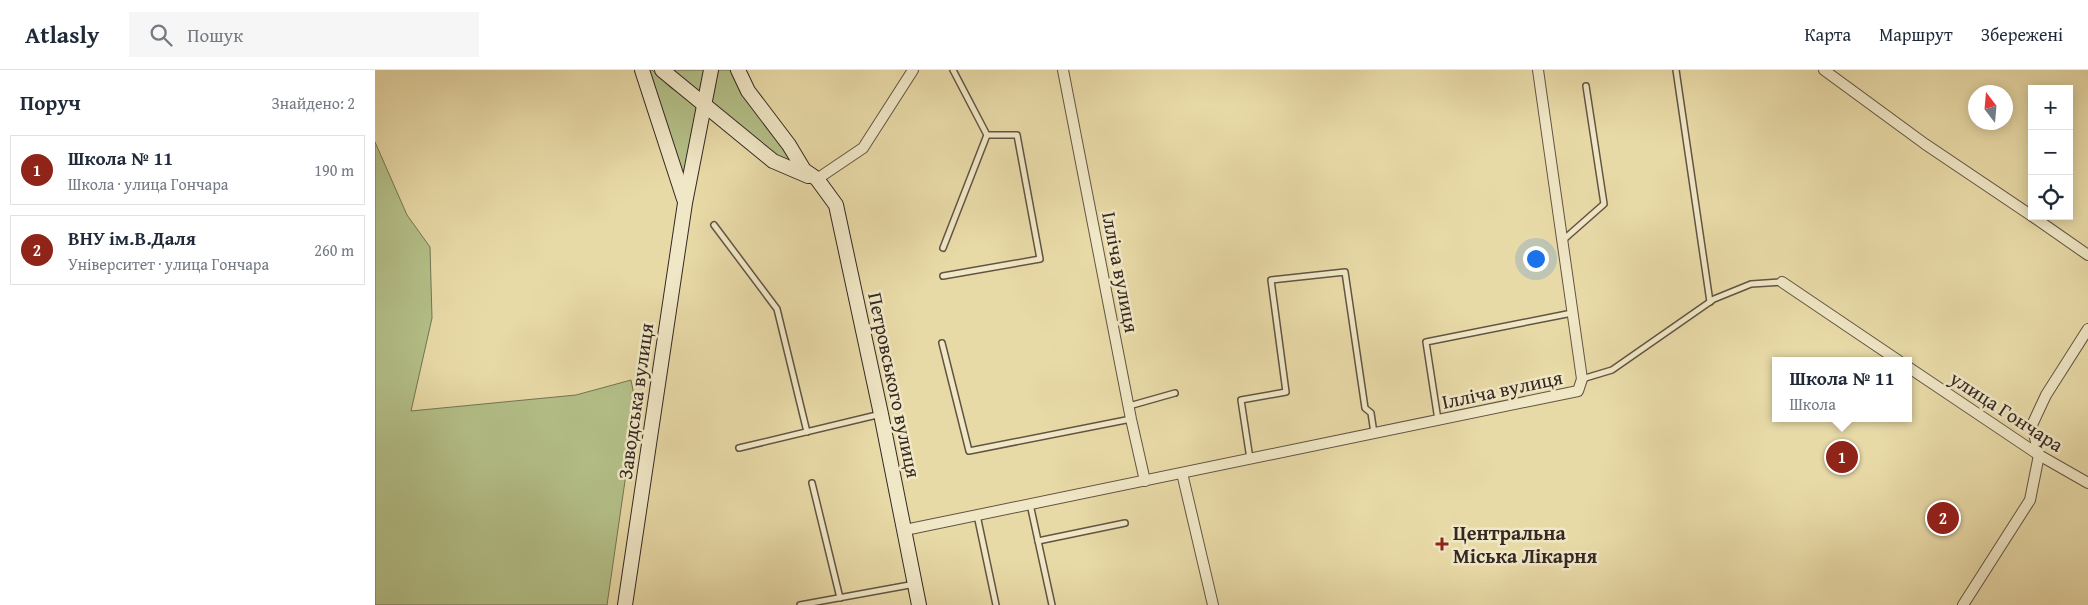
<!DOCTYPE html>
<html lang="uk">
<head>
<meta charset="utf-8">
<style>
	:root { --surface:#fff; --page:#f6f6f7; --text:#1f2937; --muted:#747a83; --line:#e0e1e3; --accent:#8f2418 }
	body { margin:0; font-family:"Gentium Book Plus",serif; background:var(--page); color:var(--text) }
	.controls { position:absolute; right:15px; top:15px; display:grid; overflow:hidden; border-radius:0px; box-shadow:0 2px 12px #0003 }
	.controls button { width:45px; height:45px; display:grid; place-items:center; padding:0; border:0; border-bottom:1px solid var(--line); background:var(--surface); color:var(--text); font:25px sans-serif }
	.compass { position:absolute; left:1593px; top:15px; width:45px; height:45px; border-radius:50%; background:var(--surface); box-shadow:0 2px 12px #0003; rotate:344deg }
	.you { position:absolute; left:1160px; top:188px; width:18px; height:18px; margin:-12px; border:4px solid #fff; border-radius:50%; background:#1a73e8; box-shadow:0 0 0 8px #1a73e833 }
	.badge { display:grid; place-items:center; width:32px; height:32px; border-radius:50%; background:var(--accent); color:#fff; font-size:16px; font-weight:700 }
	.pin { position:absolute; translate:-50% -50%; border:2px solid #fff; box-shadow:0 1px 5px #0006 }
	.popup { position:absolute; left:1397px; top:287px; width:140px; height:65px; box-sizing:border-box; display:grid; place-content:center; border-radius:0px; background:var(--surface); filter:drop-shadow(0 1px 4px #0005); font-size:16px; white-space:nowrap; color:var(--muted) }
	.popup b { font-size:19px; color:var(--text) }
	.popup::after { content:''; position:absolute; left:50%; top:100%; margin-left:-10px; border:10px solid transparent; border-top-color:var(--surface) }
	.list { margin:0; padding:0; list-style:none }
	h2 { display:flex; justify-content:space-between; align-items:center; height:65px; margin:0; padding:0 20px; font-size:21px }
	h2 small { font-size:16px; font-weight:400; color:var(--muted) }
	.list li { display:grid; grid-template-columns:32px 1fr auto; gap:15px; align-items:center; box-sizing:border-box; height:70px; margin:0 10px 10px; padding:0 10px; border:1px solid var(--line); border-radius:0px }
	.list b { display:block; font-size:19px; white-space:nowrap }
	.list p { margin:0; font-size:16px; white-space:nowrap; color:var(--muted) }
	.list em { font-size:16px; font-style:normal; color:var(--muted) }
	.icon { flex:none; width:28px; height:28px; fill:none; stroke:currentColor; stroke-width:2; stroke-linecap:round; stroke-linejoin:round }
	.map { position:relative; flex:none; width:1713px; height:535px; overflow:hidden }
	header { display:flex; align-items:center; gap:30px; box-sizing:border-box; height:70px; padding:0 25px; background:var(--surface); border-bottom:1px solid var(--line) }
	header strong { font-size:24px }
	nav { display:flex; gap:28px; margin-inline-start:auto; font-size:18px }
	.search { width:350px; height:45px; background:var(--page); display:flex; align-items:center; gap:12px; box-sizing:border-box; padding:0 18px; border-radius:0px; color:var(--muted); font-size:19px }
	main { display:flex }
	aside { flex:1; background:var(--surface) }
	.map>svg:first-child { display:block }
	.green { fill:#b4c088; stroke:#747455 }
	.lines { fill:none; stroke-linecap:round; stroke-linejoin:round }
	.lane-casing { stroke:#625443; stroke-width:8 }
	.street-casing { stroke:#625443; stroke-width:12 }
	.secondary-casing { stroke:#352822; stroke-width:16 }
	.lane { stroke:#f0e7c6; stroke-width:5 }
	.street { stroke:#f0e7c6; stroke-width:10 }
	.secondary { stroke:#f0e7c6; stroke-width:14 }
	.poi-dot { fill:#8f2418; stroke:#f0e7c6; stroke-width:2 }
	.labels { text-anchor:middle; dominant-baseline:central; stroke-width:5; stroke-linejoin:round; paint-order:stroke }
	.street-label { font-size:20px; fill:#352822; stroke:#f0e7c6 }
	.poi-label { font-size:20px; font-weight:bold; fill:#352822; stroke:#f0e7c6; text-anchor:start }
</style>
</head>
<body>
<header>
<strong>Atlasly</strong>
<div class="search"><svg class="icon" aria-label="search" viewBox="0 0 24 24"><circle cx="10" cy="10" r="6"/><path d="M15 15l6 6"/></svg>Пошук</div>
<nav><a>Карта</a><a>Маршрут</a><a>Збережені</a></nav>
</header>
<main>
<aside>
<h2>Поруч<small>Знайдено: 2</small></h2>
<ul class="list">
<li><span class="badge">1</span><div><b>Школа № 11</b><p>Школа · улица Гончара</p></div><em>190 m</em></li>
<li><span class="badge">2</span><div><b>ВНУ ім.В.Даля</b><p>Університет · улица Гончара</p></div><em>260 m</em></li>
</ul>
</aside>
<div class="map">
<svg width="1713" height="535" viewBox="0 0 1713 535">
	<rect width="100%" height="100%" fill="#e8daa7"/>
	<filter id="stains"><feTurbulence type="fractalNoise" baseFrequency=".004" numOctaves="4"/><feColorMatrix values="0 0 0 0 .2 0 0 0 0 .09 0 0 0 0 .02 0 0 0 .5 -.17"/></filter>
	<radialGradient id="worn" r=".72"><stop offset=".6" stop-color="#630" stop-opacity="0"/><stop offset="1" stop-color="#630" stop-opacity=".3"/></radialGradient>
	<g class="green">
		<polygon points="274,0 277,0 296,18 322,35 308,107"/>
		<polygon points="295,0 329,0 324,23"/>
		<polygon points="342,0 357,0 425,106 335,30"/>
		<polygon points="0,72 32,145 55,177 57,248 36,341 201,325 256,310 261,335 232,535 0,535"/>
	</g>
	<g class="lines">
		<defs>
			<g id="lane">
				<polyline points="1301,0 1335,232"/>
				<polyline points="339,155 402,239 432,362"/>
				<polyline points="1187,171 1229,134 1211,16"/>
				<polyline points="568,178 612,65"/>
				<polyline points="568,206 665,189 642,65 612,65 578,0"/>
				<polyline points="567,273 594,381 756,349"/>
				<polyline points="1207,309 1237,300 1339,229 1376,214 1407,212"/>
				<polyline points="754,336 800,323"/>
				<polyline points="1063,350 1051,272 1197,243"/>
				<polyline points="364,378 506,344"/>
				<polyline points="875,389 866,330 911,322 896,210 970,202 990,338 996,343 999,363"/>
				<polyline points="437,413 465,528"/>
				<polyline points="655,434 677,535"/>
				<polyline points="602,445 621,535"/>
				<polyline points="663,471 750,453"/>
				<polyline points="425,535 540,514"/>
			</g>
			<g id="street">
				<polyline points="688,0 756,349 770,411"/>
				<polyline points="1449,0 1550,74 1657,146"/>
				<polyline points="442,109 488,78 538,0"/>
				<polyline points="1657,146 1713,185"/>
				<polyline points="1407,212 1524,291"/>
				<polyline points="1533,297 1664,385 1713,413"/>
				<polyline points="807,403 838,535"/>
				<polyline points="530,460 1203,321 1207,309 1163,0"/>
				<polyline points="1588,535 1655,430 1664,385 1657,355 1671,325 1713,259"/>
			</g>
			<g id="secondary">
				<polyline points="267,0 309,129"/>
				<polyline points="287,0 398,91 433,106"/>
				<polyline points="363,0 373,21 414,75 429,100 442,109 461,135 506,344 544,535"/>
				<polyline points="250,535 310,133 336,0"/>
			</g>
		</defs>
		<use href="#lane" class="lane-casing"/>
		<use href="#street" class="street-casing"/>
		<use href="#secondary" class="secondary-casing"/>
		<use href="#lane" class="lane"/>
		<use href="#street" class="street"/>
		<use href="#secondary" class="secondary"/>
	</g>
	<path class="poi-dot" d="M1064.5 466.5h5v5h5v5h-5v5h-5v-5h-5v-5h5z"/>
	<g class="labels">
		<g class="street-label">
			<text transform="translate(746 202) rotate(79)">Ілліча вулиця</text>
			<text transform="translate(520 315) rotate(78)">Петровського вулиця</text>
			<text transform="translate(1127 319) rotate(-12)">Ілліча вулиця</text>
			<text transform="translate(260 331) rotate(-82)">Заводська вулиця</text>
			<text transform="translate(1632 341) rotate(33)">улица Гончара</text>
		</g>
		<g class="poi-label">
			<text x="1078" y="462">Центральна<tspan x="1078" dy="23">Міська Лікарня</tspan></text>
		</g>
	</g>
	<rect width="100%" height="100%" filter="url(#stains)"/>
	<rect width="100%" height="100%" fill="url(#worn)"/>
</svg>
<div class="controls">
<button>+</button>
<button>−</button>
<button><svg class="icon" aria-label="locate" viewBox="0 0 24 24"><circle cx="12" cy="12" r="6"/><path d="M12 2v4M12 18v4M2 12h4M18 12h4"/></svg></button>
</div>
<svg class="compass" viewBox="-18 -18 36 36"><path d="M0-13l5 13h-10z" fill="#e53935"/><path d="M0 13l5-13h-10z" fill="#747a83"/></svg>
<div class="you"></div>
<div class="pin badge" style="left:1467px;top:387px">1</div>
<div class="popup"><b>Школа № 11</b>Школа</div>
<div class="pin badge" style="left:1568px;top:448px">2</div>
</div>
</main>
</body>
</html>
